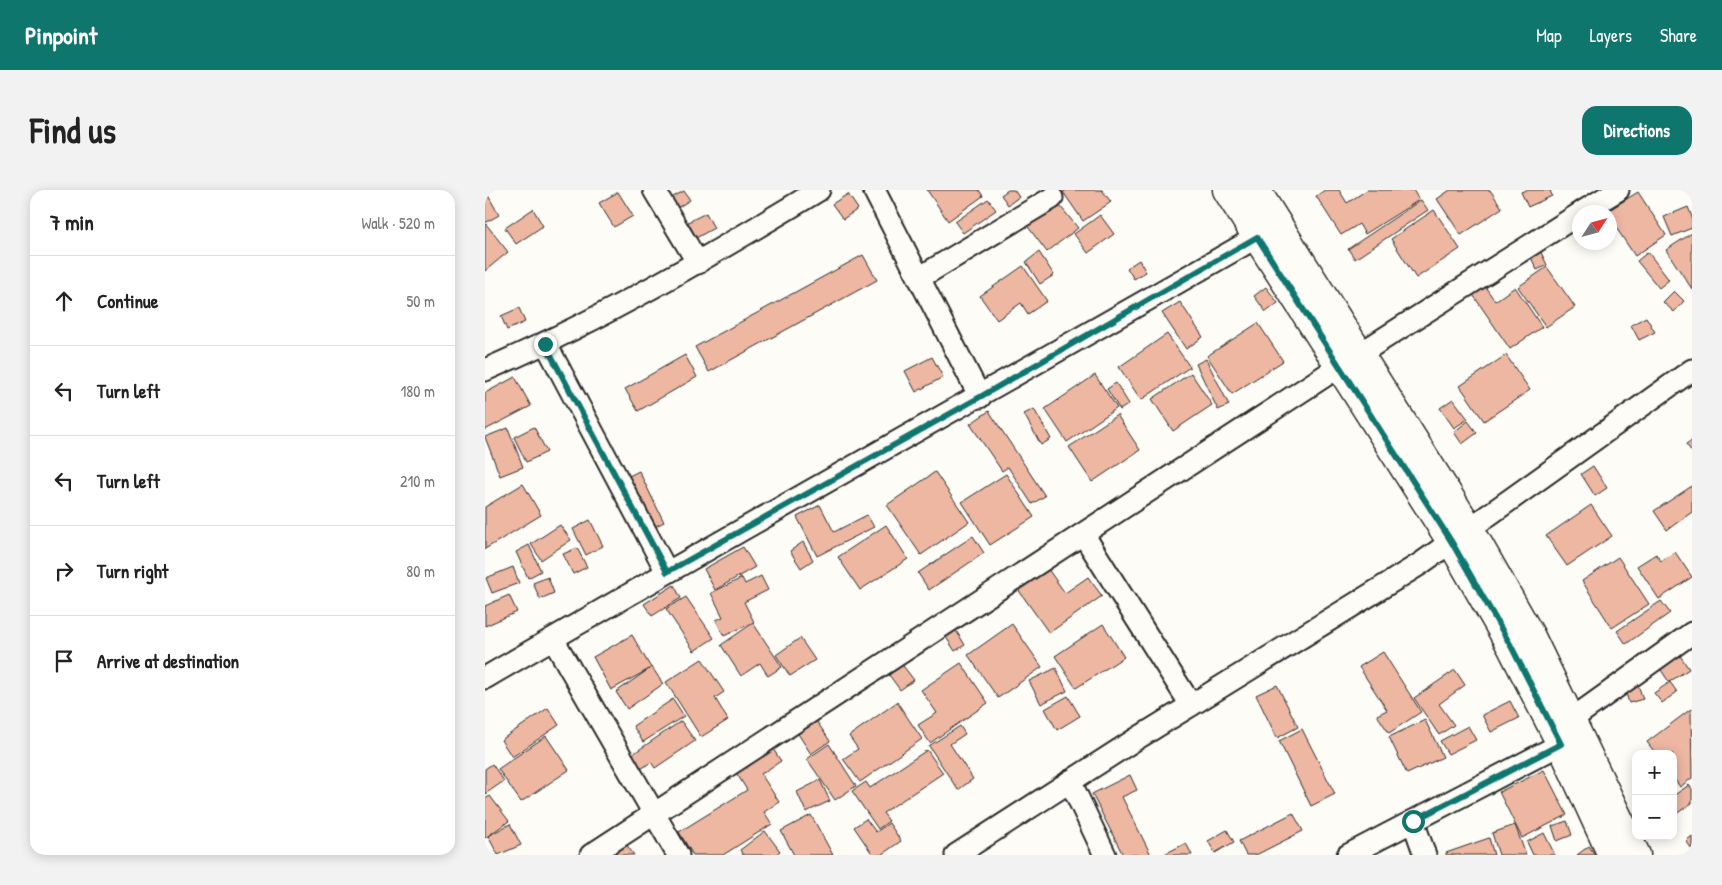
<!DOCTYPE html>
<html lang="en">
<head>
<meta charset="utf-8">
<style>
	:root { --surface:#fff; --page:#f2f2f2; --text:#222; --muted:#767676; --line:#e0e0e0; --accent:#0f766e }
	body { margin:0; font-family:"Patrick Hand",sans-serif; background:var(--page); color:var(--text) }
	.controls { position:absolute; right:15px; bottom:15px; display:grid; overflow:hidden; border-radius:10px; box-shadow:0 2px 12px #0003 }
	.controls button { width:45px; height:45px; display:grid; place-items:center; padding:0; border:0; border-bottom:1px solid var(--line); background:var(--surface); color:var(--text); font:25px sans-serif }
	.compass { position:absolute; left:1087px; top:15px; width:45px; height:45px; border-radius:50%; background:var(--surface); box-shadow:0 2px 12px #0003; rotate:54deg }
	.stop { position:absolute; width:15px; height:15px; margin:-11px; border:4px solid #0f766e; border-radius:50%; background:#fff }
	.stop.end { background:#0f766e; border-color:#fff; box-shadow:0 1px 5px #0008 }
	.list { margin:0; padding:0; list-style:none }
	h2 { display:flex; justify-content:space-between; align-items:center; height:65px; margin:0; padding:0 20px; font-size:21px }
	h2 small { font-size:16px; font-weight:400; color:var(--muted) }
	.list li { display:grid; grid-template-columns:32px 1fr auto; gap:15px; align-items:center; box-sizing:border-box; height:90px; padding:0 20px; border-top:1px solid var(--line) }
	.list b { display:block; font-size:19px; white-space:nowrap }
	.list em { font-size:16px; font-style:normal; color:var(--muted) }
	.icon { flex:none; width:28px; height:28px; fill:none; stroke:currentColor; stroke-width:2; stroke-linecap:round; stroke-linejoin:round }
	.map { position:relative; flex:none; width:1207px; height:665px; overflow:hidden; border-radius:15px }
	header { display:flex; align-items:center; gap:30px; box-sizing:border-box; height:70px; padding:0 25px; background:var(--accent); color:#fff }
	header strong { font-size:24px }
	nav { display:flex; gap:28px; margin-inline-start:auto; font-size:18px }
	.intro { display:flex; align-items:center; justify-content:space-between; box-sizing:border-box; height:120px; padding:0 30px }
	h1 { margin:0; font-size:35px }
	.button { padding:12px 22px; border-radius:15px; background:var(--accent); color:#fff; font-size:18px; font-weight:700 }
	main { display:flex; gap:30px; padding:0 30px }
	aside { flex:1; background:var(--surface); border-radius:15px; box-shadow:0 2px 12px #0003 }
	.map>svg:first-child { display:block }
	.building { fill:#edb7a2; stroke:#2b2b2b }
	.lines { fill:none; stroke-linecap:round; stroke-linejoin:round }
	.street-casing { stroke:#2b2b2b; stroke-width:25 }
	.secondary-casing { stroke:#2b2b2b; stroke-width:31 }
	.street { stroke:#fdfcf7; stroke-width:21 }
	.secondary { stroke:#fdfcf7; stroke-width:28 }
	.route { stroke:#0f766e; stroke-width:6 }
</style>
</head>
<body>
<header>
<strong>Pinpoint</strong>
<nav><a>Map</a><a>Layers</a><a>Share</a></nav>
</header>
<div class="intro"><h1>Find us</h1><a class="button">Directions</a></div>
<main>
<aside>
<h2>7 min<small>Walk · 520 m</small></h2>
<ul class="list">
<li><svg class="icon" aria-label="ahead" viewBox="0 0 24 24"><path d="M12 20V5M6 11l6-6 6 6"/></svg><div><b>Continue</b></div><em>50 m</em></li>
<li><svg class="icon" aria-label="left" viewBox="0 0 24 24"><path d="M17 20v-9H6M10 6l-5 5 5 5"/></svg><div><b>Turn left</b></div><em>180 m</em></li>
<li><svg class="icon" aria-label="left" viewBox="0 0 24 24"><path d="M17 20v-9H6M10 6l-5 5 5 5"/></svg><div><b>Turn left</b></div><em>210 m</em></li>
<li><svg class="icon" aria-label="right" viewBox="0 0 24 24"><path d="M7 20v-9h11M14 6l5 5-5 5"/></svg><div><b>Turn right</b></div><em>80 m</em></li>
<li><svg class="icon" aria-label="arrive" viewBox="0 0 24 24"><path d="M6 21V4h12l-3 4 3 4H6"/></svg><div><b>Arrive at destination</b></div></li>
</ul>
</aside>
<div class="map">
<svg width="1207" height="665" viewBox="0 0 1207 665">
	<rect width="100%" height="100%" fill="#fdfcf7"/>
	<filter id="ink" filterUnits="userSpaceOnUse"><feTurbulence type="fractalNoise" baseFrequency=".02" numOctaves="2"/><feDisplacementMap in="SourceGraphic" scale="10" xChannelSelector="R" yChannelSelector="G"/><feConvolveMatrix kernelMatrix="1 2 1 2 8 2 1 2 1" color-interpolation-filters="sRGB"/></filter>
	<g filter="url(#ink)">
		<g class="building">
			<polygon points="0,0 14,25 0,33"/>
			<polygon points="442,0 494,0 498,6 463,31"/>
			<polygon points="523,0 529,0 534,7 523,15 516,5"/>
			<polygon points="582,0 617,0 626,12 598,31 578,2"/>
			<polygon points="840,0 854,0 862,13 882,0 928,0 934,10 880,44 874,34 856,45 831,6"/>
			<polygon points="965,0 1005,0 1017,18 976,45 952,9"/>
			<polygon points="1041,0 1065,0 1067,6 1043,17 1036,2"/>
			<polygon points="199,1 205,10 192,18 186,8"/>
			<polygon points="133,2 148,26 129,37 114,13"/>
			<polygon points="1153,2 1181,45 1150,66 1124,27 1124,22 1121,22"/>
			<polygon points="363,4 373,19 358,29 347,14"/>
			<polygon points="567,6 593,38 562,62 537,29"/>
			<polygon points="503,9 511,20 478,43 470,32"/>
			<polygon points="936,10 943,20 870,69 863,59"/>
			<polygon points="1203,17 1207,27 1207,38 1187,46 1179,27"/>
			<polygon points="48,19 58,36 31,54 20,38"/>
			<polygon points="949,20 975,59 931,88 906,49"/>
			<polygon points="221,23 229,38 211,48 203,32"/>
			<polygon points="615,25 629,44 603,63 589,44"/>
			<polygon points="1,34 23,62 0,81 0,35"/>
			<polygon points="1207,43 1207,99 1181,60"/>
			<polygon points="1053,56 1062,75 1052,80 1043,61"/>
			<polygon points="554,62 569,85 555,94 541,72"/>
			<polygon points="1163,62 1184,90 1174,98 1152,71"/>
			<polygon points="378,65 392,90 224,182 210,157"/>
			<polygon points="654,70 661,82 649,89 642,78"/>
			<polygon points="538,76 562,111 543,124 536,113 512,130 495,106"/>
			<polygon points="1062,77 1090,117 1061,137 1033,97"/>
			<polygon points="994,88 1010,111 1030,97 1057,137 1025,159 982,96"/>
			<polygon points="781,97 793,113 781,122 769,106"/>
			<polygon points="1189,101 1199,111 1189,122 1178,112"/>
			<polygon points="695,112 718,147 701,159 677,123"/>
			<polygon points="34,118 40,132 22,140 16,126"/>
			<polygon points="1161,127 1170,142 1154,150 1146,135"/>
			<polygon points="773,133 798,171 747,204 722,166"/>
			<polygon points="682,144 705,177 656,210 634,177"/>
			<polygon points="200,165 212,187 153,221 140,199"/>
			<polygon points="1021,165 1045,200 999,231 975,196"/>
			<polygon points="447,167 458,187 431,202 420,181"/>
			<polygon points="721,169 744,215 733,220 711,174"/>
			<polygon points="706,183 727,215 688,241 667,209"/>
			<polygon points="610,185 632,218 582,252 560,219"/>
			<polygon points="30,187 46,216 0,240 0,203"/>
			<polygon points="631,193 644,214 635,220 622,199"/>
			<polygon points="968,209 983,229 969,238 955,218"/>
			<polygon points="549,219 566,249 556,255 539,224"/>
			<polygon points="504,221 560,306 547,314 523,277 517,281 485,234"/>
			<polygon points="632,225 655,260 607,292 584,257"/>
			<polygon points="983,231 992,243 977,254 969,242"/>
			<polygon points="49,237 62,262 41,272 29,247"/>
			<polygon points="23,238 38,277 15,286 0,247"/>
			<polygon points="1207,250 1207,262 1201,254"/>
			<polygon points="1108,276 1122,298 1110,306 1096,284"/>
			<polygon points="154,281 179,332 161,341 136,290"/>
			<polygon points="450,282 484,332 436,365 402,315"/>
			<polygon points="521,284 549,327 505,355 477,312"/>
			<polygon points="38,294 56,325 0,359 0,317"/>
			<polygon points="1207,296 1207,322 1182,340 1169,321"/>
			<polygon points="335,315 349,342 382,325 389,337 332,366 312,327"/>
			<polygon points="1106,315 1127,346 1082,376 1061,346"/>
			<polygon points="105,330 118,356 101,365 88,339"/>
			<polygon points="75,335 86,350 56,370 46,354"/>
			<polygon points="401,335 423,369 375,400 353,367"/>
			<polygon points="488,346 499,363 444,400 433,383"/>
			<polygon points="318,352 328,370 316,378 305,361"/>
			<polygon points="44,355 56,381 43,388 31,362"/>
			<polygon points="258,357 270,377 230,400 219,379"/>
			<polygon points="92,358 102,377 88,384 78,364"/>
			<polygon points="1190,362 1207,387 1174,409 1152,376 1171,364 1176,371"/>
			<polygon points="1133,367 1164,414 1127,438 1097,391"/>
			<polygon points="560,375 580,403 603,387 617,406 564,443 530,395"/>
			<polygon points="28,377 34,393 7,403 1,388"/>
			<polygon points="276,386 283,400 259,412 269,432 239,446 231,430 238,427 226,403 257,388 260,394"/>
			<polygon points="63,387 69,403 55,409 48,393"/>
			<polygon points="189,395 196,408 167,426 159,414"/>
			<polygon points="24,405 32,422 0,436 0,416"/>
			<polygon points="201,407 229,448 209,461 181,419"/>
			<polygon points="1176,411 1185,423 1141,454 1132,441"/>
			<polygon points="268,433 297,477 283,486 275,473 256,486 236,455"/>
			<polygon points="467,434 480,455 470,461 457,441"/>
			<polygon points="527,434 557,477 513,508 483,465"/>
			<polygon points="618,434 639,467 591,498 570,466"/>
			<polygon points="147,445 166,478 126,500 108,467"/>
			<polygon points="315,448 330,470 305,486 291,465"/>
			<polygon points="1192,461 1204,479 1184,492 1172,474"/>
			<polygon points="898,462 936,522 904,543 892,525 902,520 874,477"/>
			<polygon points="412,468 429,490 415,500 399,478"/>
			<polygon points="217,469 239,502 230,508 243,530 216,547 181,492"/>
			<polygon points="476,473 503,513 445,553 433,535 452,523 436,500"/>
			<polygon points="167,477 178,494 142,519 131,502"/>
			<polygon points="571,478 582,501 556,514 544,491"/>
			<polygon points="970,480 980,495 954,514 969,535 954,545 929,508"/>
			<polygon points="1152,492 1158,509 1144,513 1139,497"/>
			<polygon points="1185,492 1192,502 1177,513 1169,503"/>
			<polygon points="792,495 813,537 792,548 771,505"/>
			<polygon points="583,506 595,526 572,540 560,519"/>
			<polygon points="188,509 199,526 158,552 148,536"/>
			<polygon points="1025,511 1034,528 1006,542 997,525"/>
			<polygon points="412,512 437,549 375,592 358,569 373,559 364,546"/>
			<polygon points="63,518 74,535 27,567 16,550"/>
			<polygon points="1206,519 1207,588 1195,597 1188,587 1188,564 1171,564 1162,552"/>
			<polygon points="326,523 345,551 326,564 308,536"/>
			<polygon points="940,530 958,567 922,584 904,547"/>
			<polygon points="196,531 210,551 170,578 166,572 149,584 139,570"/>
			<polygon points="475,536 480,544 465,554 488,589 473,600 444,556"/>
			<polygon points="983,536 991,550 963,564 955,551"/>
			<polygon points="817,539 850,604 826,616 794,551"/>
			<polygon points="61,546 84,580 36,612 13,579"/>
			<polygon points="284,553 296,571 276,584 294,612 279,622 287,634 238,665 208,665 194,642 262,600 247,576"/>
			<polygon points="344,554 371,596 350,610 322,569"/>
			<polygon points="442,560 458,583 398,623 404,631 393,639 367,601 381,592 385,598"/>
			<polygon points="7,574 19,591 0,604 0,579"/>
			<polygon points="1059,580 1082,625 1037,648 1014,602"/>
			<polygon points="645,585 652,600 637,607 666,665 638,665 607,604"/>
			<polygon points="335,590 345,611 321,622 312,602"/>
			<polygon points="1204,595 1207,599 1207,613 1188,626 1188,606"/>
			<polygon points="5,606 24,631 0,648 0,609"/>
			<polygon points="808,623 818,641 771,665 761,665 754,651"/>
			<polygon points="326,625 348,665 309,665 296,641"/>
			<polygon points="381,629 391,642 404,633 416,651 396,665 388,665 369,637"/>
			<polygon points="1082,631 1087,645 1072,651 1067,636"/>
			<polygon points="25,634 36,655 13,665 3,646"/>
			<polygon points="1030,635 1041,665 1014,665 1007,643"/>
			<polygon points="742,640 749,652 730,663 723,651"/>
			<polygon points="280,641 295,661 290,665 258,665 255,660"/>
			<polygon points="1059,643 1070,665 1048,665 1042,652"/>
			<polygon points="1207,646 1207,659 1201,651"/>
			<polygon points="1004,648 1009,665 961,665 961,663"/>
			<polygon points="138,650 149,665 127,665 124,659"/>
			<polygon points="701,653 707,665 678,665"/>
			<polygon points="1104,656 1110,665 1092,665"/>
		</g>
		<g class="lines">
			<defs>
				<g id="street">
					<polyline points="169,0 213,73"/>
					<polyline points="389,0 495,207"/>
					<polyline points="1097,22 1133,0"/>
					<polyline points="434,88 567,8"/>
					<polyline points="61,154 182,382"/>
					<polyline points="876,163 1094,24"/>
					<path d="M0 180C117 130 225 66 334 0"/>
					<polyline points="598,344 706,515"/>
					<polyline points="68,449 193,665"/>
					<path d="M0 488C256 338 515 195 772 47"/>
					<polyline points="1087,529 1207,443"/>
					<polyline points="585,591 620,665"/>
					<polyline points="928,631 940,665"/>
					<polyline points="106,665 855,176"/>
					<polyline points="471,665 648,551 935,374 1207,180"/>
					<polyline points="863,665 1076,554"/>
				</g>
				<g id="secondary">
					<polyline points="742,0 966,351 1026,456 1076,554 1127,665"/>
					<polyline points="771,0 984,338 1045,445 1151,665"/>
				</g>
			</defs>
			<use href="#street" class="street-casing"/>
			<use href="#secondary" class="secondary-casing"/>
			<use href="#street" class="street"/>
			<use href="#secondary" class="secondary"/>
		</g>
	</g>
	<g class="lines" filter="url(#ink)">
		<polyline class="route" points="60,154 182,382 495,207 772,47 966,351 1026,456 1076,554 928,631"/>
	</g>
</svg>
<div class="controls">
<button>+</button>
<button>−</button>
</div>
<svg class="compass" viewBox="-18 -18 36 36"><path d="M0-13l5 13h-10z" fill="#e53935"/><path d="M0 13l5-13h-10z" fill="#767676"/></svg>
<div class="stop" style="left:928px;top:631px"></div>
<div class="stop end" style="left:60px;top:154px"></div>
</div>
</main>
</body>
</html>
